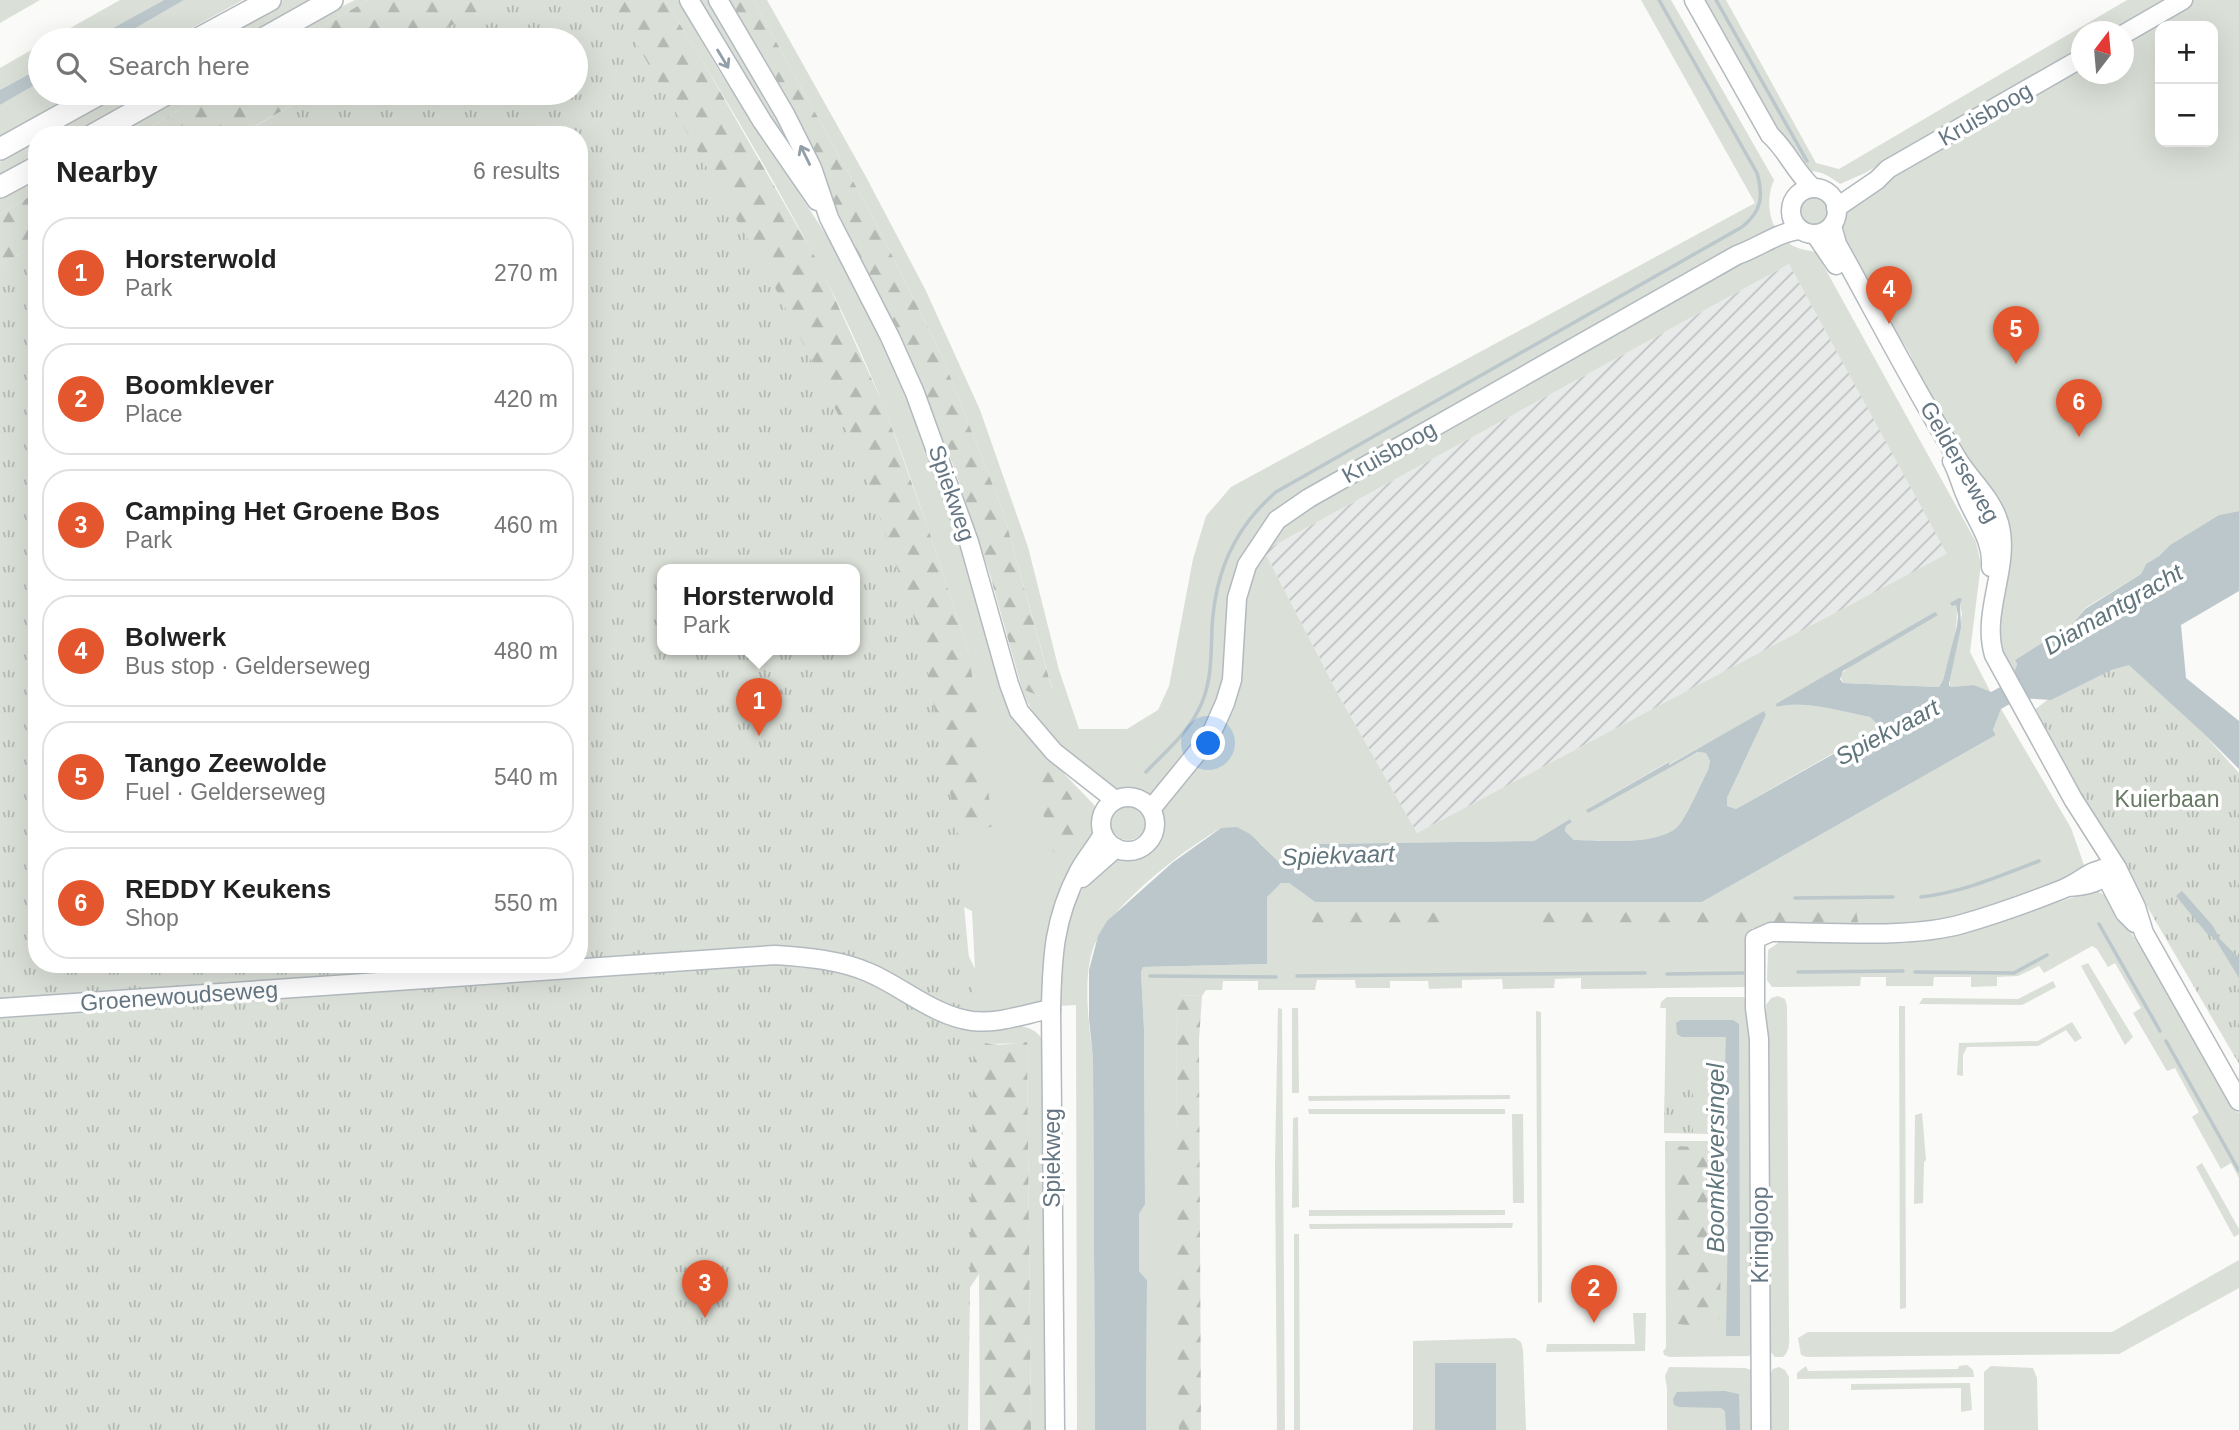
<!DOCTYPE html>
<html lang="en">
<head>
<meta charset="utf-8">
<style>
	:root { --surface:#fff; --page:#f6f6f6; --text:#222; --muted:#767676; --line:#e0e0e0; --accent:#e4572e }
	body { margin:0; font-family:Helvetica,sans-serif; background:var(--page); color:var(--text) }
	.controls { position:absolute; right:21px; top:21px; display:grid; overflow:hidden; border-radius:14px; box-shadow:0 7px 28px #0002 }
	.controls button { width:63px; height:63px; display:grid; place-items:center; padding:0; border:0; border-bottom:2px solid var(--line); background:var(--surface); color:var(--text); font:35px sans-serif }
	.compass { position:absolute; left:2071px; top:21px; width:63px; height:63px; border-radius:50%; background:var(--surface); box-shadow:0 7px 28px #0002; rotate:16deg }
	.you { position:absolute; left:1209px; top:744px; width:24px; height:24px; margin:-18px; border:5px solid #fff; border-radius:50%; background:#1a73e8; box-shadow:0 0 0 10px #1a73e833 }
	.badge { display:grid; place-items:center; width:46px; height:46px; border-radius:50%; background:var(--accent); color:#fff; font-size:23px; font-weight:700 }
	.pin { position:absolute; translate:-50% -58px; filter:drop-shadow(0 2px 4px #0008) }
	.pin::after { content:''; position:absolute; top:37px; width:24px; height:21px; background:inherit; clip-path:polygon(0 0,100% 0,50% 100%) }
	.popup { position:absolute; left:657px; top:564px; width:203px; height:91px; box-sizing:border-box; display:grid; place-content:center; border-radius:14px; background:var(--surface); filter:drop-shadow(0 2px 5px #0005); font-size:23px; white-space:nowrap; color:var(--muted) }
	.popup b { font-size:26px; color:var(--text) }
	.popup::after { content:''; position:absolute; left:50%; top:100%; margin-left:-14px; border:14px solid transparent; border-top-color:var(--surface) }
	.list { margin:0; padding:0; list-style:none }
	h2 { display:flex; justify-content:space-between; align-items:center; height:91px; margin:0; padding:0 28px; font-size:30px }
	h2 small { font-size:23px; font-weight:400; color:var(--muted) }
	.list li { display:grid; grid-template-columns:46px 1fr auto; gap:21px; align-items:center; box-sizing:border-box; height:112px; margin:0 14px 14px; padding:0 14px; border:2px solid var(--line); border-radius:28px }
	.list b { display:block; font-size:26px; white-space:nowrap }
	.list p { margin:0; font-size:23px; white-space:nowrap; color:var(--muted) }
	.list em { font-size:23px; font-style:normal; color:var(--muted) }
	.icon { flex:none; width:38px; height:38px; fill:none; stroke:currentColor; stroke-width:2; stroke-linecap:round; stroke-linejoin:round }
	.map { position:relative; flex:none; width:2239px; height:1430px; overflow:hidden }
	.search { position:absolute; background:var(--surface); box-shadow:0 7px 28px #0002; left:28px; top:28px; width:560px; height:77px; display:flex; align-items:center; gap:18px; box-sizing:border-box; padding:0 24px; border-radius:38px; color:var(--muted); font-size:26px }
	.panel { position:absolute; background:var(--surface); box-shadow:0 7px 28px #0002; left:28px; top:126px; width:560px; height:847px; border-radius:28px }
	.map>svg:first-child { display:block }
	.industrial { fill:url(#industrial-furrows) }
	.grass { fill:#dadfd7; fill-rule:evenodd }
	.forest { fill:url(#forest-firs) }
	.park { fill:url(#park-tufts); fill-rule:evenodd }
	.water { fill:#bbc7cb }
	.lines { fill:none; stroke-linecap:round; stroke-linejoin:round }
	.stream { stroke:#bbc7cb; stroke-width:3.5 }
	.secondary-casing { stroke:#b3babf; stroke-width:21 }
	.highway-casing { stroke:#b4b9bd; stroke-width:24 }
	.secondary { stroke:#fff; stroke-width:18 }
	.highway { stroke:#fff; stroke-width:21 }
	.oneway { stroke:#939fa8 }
	.labels { text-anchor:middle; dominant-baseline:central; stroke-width:7; stroke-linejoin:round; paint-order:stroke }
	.street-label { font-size:23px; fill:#657683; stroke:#fff }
	.park-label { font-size:23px; fill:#687a64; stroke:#fff }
	.water-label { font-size:24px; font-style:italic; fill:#60757c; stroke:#fff }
</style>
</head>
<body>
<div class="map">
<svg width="2239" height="1430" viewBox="0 0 2239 1430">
	<defs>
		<pattern id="industrial-furrows" width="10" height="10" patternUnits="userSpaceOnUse" patternTransform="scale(1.75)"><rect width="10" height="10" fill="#e8e9e9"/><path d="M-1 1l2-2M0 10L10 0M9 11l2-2" fill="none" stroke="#c0c1c2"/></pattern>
		<pattern id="forest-firs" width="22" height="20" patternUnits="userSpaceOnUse" patternTransform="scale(1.75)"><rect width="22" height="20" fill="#dadfd7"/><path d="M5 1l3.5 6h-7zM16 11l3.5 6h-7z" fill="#b4b9b4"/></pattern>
		<pattern id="park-tufts" width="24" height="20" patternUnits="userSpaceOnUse" patternTransform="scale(1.75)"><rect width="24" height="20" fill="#dadfd7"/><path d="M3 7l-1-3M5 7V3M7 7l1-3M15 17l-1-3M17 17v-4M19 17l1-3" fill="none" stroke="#b4b9b4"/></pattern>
	</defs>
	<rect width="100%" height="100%" fill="#fafaf8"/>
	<polygon class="industrial" points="1789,264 1948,554 1417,833 1339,696 1264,551"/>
	<g class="grass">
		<polygon points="0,0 40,0 0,23"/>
		<polygon points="120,0 164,0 91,40 49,40"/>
		<polygon points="184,0 243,0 170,40 115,40"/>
		<polygon points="283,0 313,0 247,40 213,40"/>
		<polygon points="355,0 368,0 299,40 274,40"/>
		<path d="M665 0H678L719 71 838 253 905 392 930 455 974 582 1010 710 1023 731 1098 809V834L1051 919 1046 944 1045 992 1041 1001 1027 1010 969 1014 579 959 969 654C942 571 916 488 884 407 828 266 744 129 665 0ZM938 894 972 911 975 969Z"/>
		<polygon points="692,0 710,0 775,104 808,184"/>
		<path d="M753 0H767L865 175 926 291 980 410 1028 547 1059 670 1079 729H1127L1158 710 1169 686 1193 559 1206 516 1231 487 1755 203 1641 0H1671L1774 180C1765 200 1768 230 1790 244 1797 249 1807 250 1816 252L1976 542 1981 564 1970 652 1991 693 1974 685 1950 687V677L1962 614 1960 604H1956C1960 628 1949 656 1943 680L1939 687 1843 683 1840 675 1849 667 1777 707C1806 700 1842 712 1870 717L1877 724V728L1736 809 1727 806V798L1766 715 1764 712 1668 765V762L1586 810 1699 752 1706 753 1710 761 1708 770C1701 783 1685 821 1676 828 1654 846 1601 840 1574 840L1565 831 1566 826 1572 822 1570 819 1534 841 1318 844 1292 856 1289 864 1280 863 1261 844 1221 828C1182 851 1105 909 1092 952 1083 983 1089 1027 1093 1058L1095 1430H1077L1076 1005 1058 1006C1059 951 1064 890 1114 857 1122 852 1136 854 1145 850 1160 833 1163 818 1153 797L1141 793 1117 794C1079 763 1039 736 1022 689L1039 696 1052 688 1003 511 942 356 875 221ZM1789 264 1947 554 1417 833 1339 696 1264 551Z"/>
		<path d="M1700 0H1726L1816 163 1839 169 2127 0H2174L2118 31 2082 32 2081 52 1863 174 1840 184C1828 175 1818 169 1803 172L1776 135Z"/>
		<path d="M2193 0H2239V511L2219 515 2170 545 2159 556 2146 564 2141 574 2085 608 2072 624 2015 660 2017 664 2011 681 1994 649 2008 571 2010 549 1917 374C1912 347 1892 331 1878 309 1863 283 1850 257 1836 231L1845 216 1846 205 1894 172 2081 64 2082 74H2124V40ZM2160 26H2213V142H2160Z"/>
		<polygon points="40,45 40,68 0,90 0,68"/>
		<polygon points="40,82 40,93 84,93 0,139 0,105"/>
		<polygon points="121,93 154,93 79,135 48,135"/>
		<polygon points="180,93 208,93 136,135 106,135"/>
		<polygon points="314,93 337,93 264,135 240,135"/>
		<polygon points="37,141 37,158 0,178 0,162"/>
		<polygon points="37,174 37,192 0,214 0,195"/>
		<circle cx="1813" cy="211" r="15"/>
		<polygon points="37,244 37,265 0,286 0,265"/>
		<polygon points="2001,709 2071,828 2085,868 2077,874 1982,913 1904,927 1752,927 1752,979 1749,985 1744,987 1581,989 1581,978 1555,979 1554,988 1503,989 1502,979 1462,980 1462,988 1429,989 1428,981 1390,981 1390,988 1356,988 1355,980 1317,980 1315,990 1258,990 1258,981 1223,981 1222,990 1206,990 1202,996 1176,995 1179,1430 1146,1430 1147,1280 1139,1271 1139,1214 1145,1203 1144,1029 1141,972 1143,967 1267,964 1267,896 1281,883 1289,883 1315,902 1702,902 1996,735 1993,730"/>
		<circle cx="1128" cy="822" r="18"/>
		<polygon points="2090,892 2099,892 2111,899 2138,944 2158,972 2239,1114 2239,1178 2231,1163 2221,1169 2192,1117 2199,1112 2175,1068 2167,1071 2133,1013 2141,1008 2115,963 2108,967 2097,949 2092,946 2044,973 2039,966 2018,976 1997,977 1997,986 1971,987 1971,977 1934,977 1933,986 1886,986 1886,977 1861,977 1860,986 1781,987 1772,987 1767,980 1768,950 1782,940 1964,932"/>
		<polygon points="2088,963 2133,1037 2125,1045 2081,966"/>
		<path d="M533 979 982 1026C1007 1026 1031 1019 1045 1043L1048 1430H1031L1027 1043 985 1044 975 1039Z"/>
		<polygon points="2053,981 2056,987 2022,1005 1919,1004 1923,998 2018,999"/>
		<path d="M1778 996 1785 999 1787 1006 1789 1330C1789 1340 1791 1350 1783 1357H1775L1770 1351 1769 1328 1766 1005 1771 998Z"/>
		<polygon points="1667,997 1743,997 1750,1001 1754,1351 1749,1356 1670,1357 1664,1355 1663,1351 1666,1348 1665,1141 1710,1141 1711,1134 1664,1133 1666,1008 1660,1008 1661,1002"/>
		<polygon points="1899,1006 1905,1006 1906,1308 1900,1309"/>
		<polygon points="1278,1008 1282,1009 1285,1430 1277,1430 1275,1163"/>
		<polygon points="1292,1008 1298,1008 1299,1093 1292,1093"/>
		<polygon points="1536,1011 1541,1012 1542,1302 1538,1303"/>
		<polygon points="2072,1022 2082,1038 2075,1042 2066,1030 2038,1046 1967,1047 1963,1055 1963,1076 1957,1075 1959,1043 2038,1041"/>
		<polygon points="1510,1095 1510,1099 1309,1101 1308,1096"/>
		<polygon points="1308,1109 1505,1109 1505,1114 1309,1114"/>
		<polygon points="1922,1113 1926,1160 1924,1162 1923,1203 1914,1204 1915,1115"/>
		<polygon points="1512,1114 1523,1114 1524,1203 1513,1203"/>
		<polygon points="1298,1117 1299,1207 1292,1208 1293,1118"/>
		<polygon points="2202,1163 2239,1229 2239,1234 2234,1237 2196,1167"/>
		<polygon points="1309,1210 1505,1210 1505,1215 1309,1216"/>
		<polygon points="1513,1223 1512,1228 1310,1229 1309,1224"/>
		<polygon points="1294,1234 1299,1234 1300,1430 1294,1430"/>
		<polygon points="2239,1260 2239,1288 2119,1354 1807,1357 1801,1355 1798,1338 1808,1332 2112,1332"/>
		<polygon points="1633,1313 1646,1313 1645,1351 1546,1352 1547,1344 1635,1344"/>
		<polygon points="1515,1338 1521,1342 1523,1350 1526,1430 1413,1430 1413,1341"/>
		<polygon points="1967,1365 1973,1370 1974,1377 1797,1379 1797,1373 1806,1366 1808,1371 1958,1369 1959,1366"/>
		<polygon points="1991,1366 2033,1368 2037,1378 2038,1430 1984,1430 1984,1372"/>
		<polygon points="1669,1367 1745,1368 1754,1371 1756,1430 1667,1430 1667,1388 1665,1376"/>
		<polygon points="1779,1367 1785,1370 1789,1377 1789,1430 1769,1430 1768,1378 1773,1369"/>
		<polygon points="1970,1383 1972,1410 1961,1412 1961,1388 1851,1390 1851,1384"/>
	</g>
	<g class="forest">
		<polygon points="368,0 665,0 703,62 819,264 884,406 929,531 969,654 993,826 960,838 936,836 894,731 855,570 579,135 264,135 576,93 576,40 299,40"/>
		<polygon points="728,0 753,0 875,221 942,356 1003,511 1052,689 1039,696 1022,689 990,575 954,467 899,336 766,66"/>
		<polygon points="208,93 314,93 239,135 136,135"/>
		<polygon points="37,192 37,244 0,265 0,214"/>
		<path d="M1042 767C1072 787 1094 825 1068 858L1055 857 1044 818 1036 772Z"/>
		<polygon points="1516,910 1856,910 1859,927 1517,930"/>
		<polygon points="1290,911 1454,913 1453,927 1290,930"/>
		<polygon points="1176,995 1202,996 1199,1040 1201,1430 1179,1430 1178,1417"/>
		<path d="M968 1029C983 1051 1003 1044 1027 1042L1031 1430H980L979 1274 967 1292Z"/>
		<polygon points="1675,1146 1713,1148 1722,1160 1720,1318 1712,1325 1692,1326 1671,1323 1672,1159"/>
	</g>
	<g class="park">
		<path d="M498 0H612L778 293 860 459 922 642 957 830 974 1013 968 1430H0V276L37 256V964H579V135H255L331 93H576V40H425ZM663 570H855V650H663Z"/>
		<polygon points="2135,657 2239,773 2239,1064 2033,711 2068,684"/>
		<polygon points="1665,1088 1693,1089 1693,1133 1664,1133"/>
	</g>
	<g class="water">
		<polygon points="164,0 184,0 115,40 91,40"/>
		<polygon points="40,68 40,82 0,105 0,90"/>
		<path d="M2239 511V591L2181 625 2186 678 2239 721V769L2202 732 2129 665 2111 670 2051 700 2020 698 2001 709 1993 730 1996 735 1702 902H1315L1289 883H1281L1267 897V964L1143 967 1141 972 1144 1029 1145 1204 1139 1214V1271L1147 1280 1146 1430H1095L1093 1059 1089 1019V970L1098 936 1107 921 1172 863 1221 828 1237 827 1250 834 1280 863 1288 864 1292 856 1318 844 1534 841 1570 819 1572 822 1566 826 1565 831 1574 840C1601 840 1654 846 1676 828 1685 821 1701 783 1708 770L1710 761 1706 753 1698 752 1588 813 1586 810 1669 762V765L1764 711 1766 715 1727 798V806L1736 809 1874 731 1877 724 1870 717C1841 712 1806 700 1777 707L1776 704 1935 612 1938 615 1843 671 1840 679 1843 683 1939 687 1943 680 1957 626 1958 616 1956 605 1952 606 1950 603 1959 598 1962 599 1960 604 1961 627 1949 684 1950 687 1974 685 1991 692 2011 681 2017 664 2015 660 2072 624 2085 609 2141 574 2146 564 2159 556 2170 545 2219 515Z"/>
		<polygon points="2182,891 2213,926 2220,939 2239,958 2239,978 2214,937 2209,936 2176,896"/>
		<polygon points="1681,1020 1733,1020 1739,1024 1740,1336 1726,1336 1728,1225 1724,1092 1726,1037 1682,1037 1677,1034 1676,1023"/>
		<rect x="1435" y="1363" width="61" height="67"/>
		<polygon points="1725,1391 1739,1394 1740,1430 1726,1430 1725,1411 1721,1408 1679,1407 1674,1405 1673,1399 1677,1392"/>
	</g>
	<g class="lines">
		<g class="stream">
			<polyline points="1716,0 1807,161"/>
			<path d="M1146 772C1164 753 1186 735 1198 711 1212 685 1211 656 1212 628 1215 573 1234 528 1276 492L1742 227C1761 212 1764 197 1757 173L1659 0"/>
			<path d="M1921 897C1963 892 2000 876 2039 861"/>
			<polyline points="1795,898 1893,897"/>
			<polyline points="2099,924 2160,1031"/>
			<polyline points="1798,972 1903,971"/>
			<polyline points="1915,972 2014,973 2047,955"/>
			<polyline points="1667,974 1743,973"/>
			<polyline points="1150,976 1276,977"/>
			<polyline points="1297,976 1645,973"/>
			<polyline points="2166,1041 2239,1171"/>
		</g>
		<defs>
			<g id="secondary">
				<polyline points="689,0 762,121 817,201"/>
				<polyline points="718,0 785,114 812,168 829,218 890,337 915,393 969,542 1009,684 1019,711 1054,752 1115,800"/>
				<path d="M1694 0 1770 135C1787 150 1795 172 1813 188"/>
				<polyline points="2124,34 2183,0"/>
				<circle cx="1814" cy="211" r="23"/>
				<polyline points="1836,208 1877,180 1888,169 2082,58"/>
				<path d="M1832 226 1837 244C1877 316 1915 390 1958 460 1971 481 1992 498 1999 523 2011 566 1981 611 1994 655L2073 799 2117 868 2136 907 2144 933 2239 1101"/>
				<polyline points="1815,234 1836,265"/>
				<path d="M1952 461C1958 472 1961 485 1966 496 1976 521 1993 539 1991 567"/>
				<circle cx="1128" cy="824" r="27"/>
				<path d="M1151 809 1200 749 1213 730 1225 703 1232 680 1237 598 1247 565 1277 520 1309 498 1737 255C1758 248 1778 232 1800 230"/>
				<polyline points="2102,869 2125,913 2135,923"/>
				<polyline points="1082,878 1116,848"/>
				<path d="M0 1008 775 955C807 957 841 960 870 973 904 988 935 1016 972 1021 1000 1024 1024 1014 1051 1009"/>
				<path d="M1055 1430 1051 1009C1052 957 1054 918 1079 871 1086 858 1096 847 1103 834"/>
				<path d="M1761 1430 1759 1039 1755 1008V939L1771 932C1828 932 1909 939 1962 924 1997 914 2030 902 2063 889 2087 879 2086 869 2117 868 2102 882 2087 886 2068 887"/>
			</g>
			<g id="highway">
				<polyline points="196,40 270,0"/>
				<polyline points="261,40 332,0"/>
				<polyline points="93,135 168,93"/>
				<polyline points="0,149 101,93"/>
				<polyline points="0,187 37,167"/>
			</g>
		</defs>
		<use href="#secondary" class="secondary-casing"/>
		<use href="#highway" class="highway-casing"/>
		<use href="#secondary" class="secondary"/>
		<use href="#highway" class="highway"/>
	</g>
	<defs><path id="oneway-shaft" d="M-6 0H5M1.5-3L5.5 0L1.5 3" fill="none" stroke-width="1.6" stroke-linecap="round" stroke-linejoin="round" transform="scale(1.75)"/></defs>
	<g class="oneway">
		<use href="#oneway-shaft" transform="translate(723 59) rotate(59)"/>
		<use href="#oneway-shaft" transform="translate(805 155) rotate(-116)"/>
	</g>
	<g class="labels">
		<g class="street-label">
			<text transform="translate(1985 114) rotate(-30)">Kruisboog</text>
			<text transform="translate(1389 452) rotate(-29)">Kruisboog</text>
			<text transform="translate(1960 462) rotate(60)">Gelderseweg</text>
			<text transform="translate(952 493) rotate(71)">Spiekweg</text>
			<text transform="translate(179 996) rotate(-4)">Groenewoudseweg</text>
			<text transform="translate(1052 1158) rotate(-90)">Spiekweg</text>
			<text transform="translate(1760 1235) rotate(-90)">Kringloop</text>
		</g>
		<g class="park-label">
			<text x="2167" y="799">Kuierbaan</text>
		</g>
		<g class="water-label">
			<text transform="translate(2113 609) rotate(-30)">Diamantgracht</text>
			<text transform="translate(1887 732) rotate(-28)">Spiekvaart</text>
			<text transform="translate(1338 855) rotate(-2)">Spiekvaart</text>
			<text transform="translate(1715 1158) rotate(-90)">Boomkleversingel</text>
		</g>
	</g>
</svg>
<div class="controls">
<button>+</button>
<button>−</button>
</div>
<svg class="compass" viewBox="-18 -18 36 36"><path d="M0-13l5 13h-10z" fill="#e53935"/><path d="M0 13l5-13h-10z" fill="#767676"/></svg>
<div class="you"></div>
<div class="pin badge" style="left:759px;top:736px">1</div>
<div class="popup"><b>Horsterwold</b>Park</div>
<div class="pin badge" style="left:1594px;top:1323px">2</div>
<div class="pin badge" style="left:705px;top:1318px">3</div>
<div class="pin badge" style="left:1889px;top:324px">4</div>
<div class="pin badge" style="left:2016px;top:364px">5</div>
<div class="pin badge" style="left:2079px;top:437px">6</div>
<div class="search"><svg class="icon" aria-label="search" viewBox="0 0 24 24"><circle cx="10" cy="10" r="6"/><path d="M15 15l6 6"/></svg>Search here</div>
<section class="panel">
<h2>Nearby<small>6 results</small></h2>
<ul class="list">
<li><span class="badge">1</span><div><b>Horsterwold</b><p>Park</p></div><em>270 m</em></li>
<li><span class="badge">2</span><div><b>Boomklever</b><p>Place</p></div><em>420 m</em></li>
<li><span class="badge">3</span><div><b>Camping Het Groene Bos</b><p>Park</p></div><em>460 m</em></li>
<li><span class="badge">4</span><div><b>Bolwerk</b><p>Bus stop · Gelderseweg</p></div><em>480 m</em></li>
<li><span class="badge">5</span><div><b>Tango Zeewolde</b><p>Fuel · Gelderseweg</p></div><em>540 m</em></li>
<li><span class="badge">6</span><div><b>REDDY Keukens</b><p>Shop</p></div><em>550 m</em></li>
</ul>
</section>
</div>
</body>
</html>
